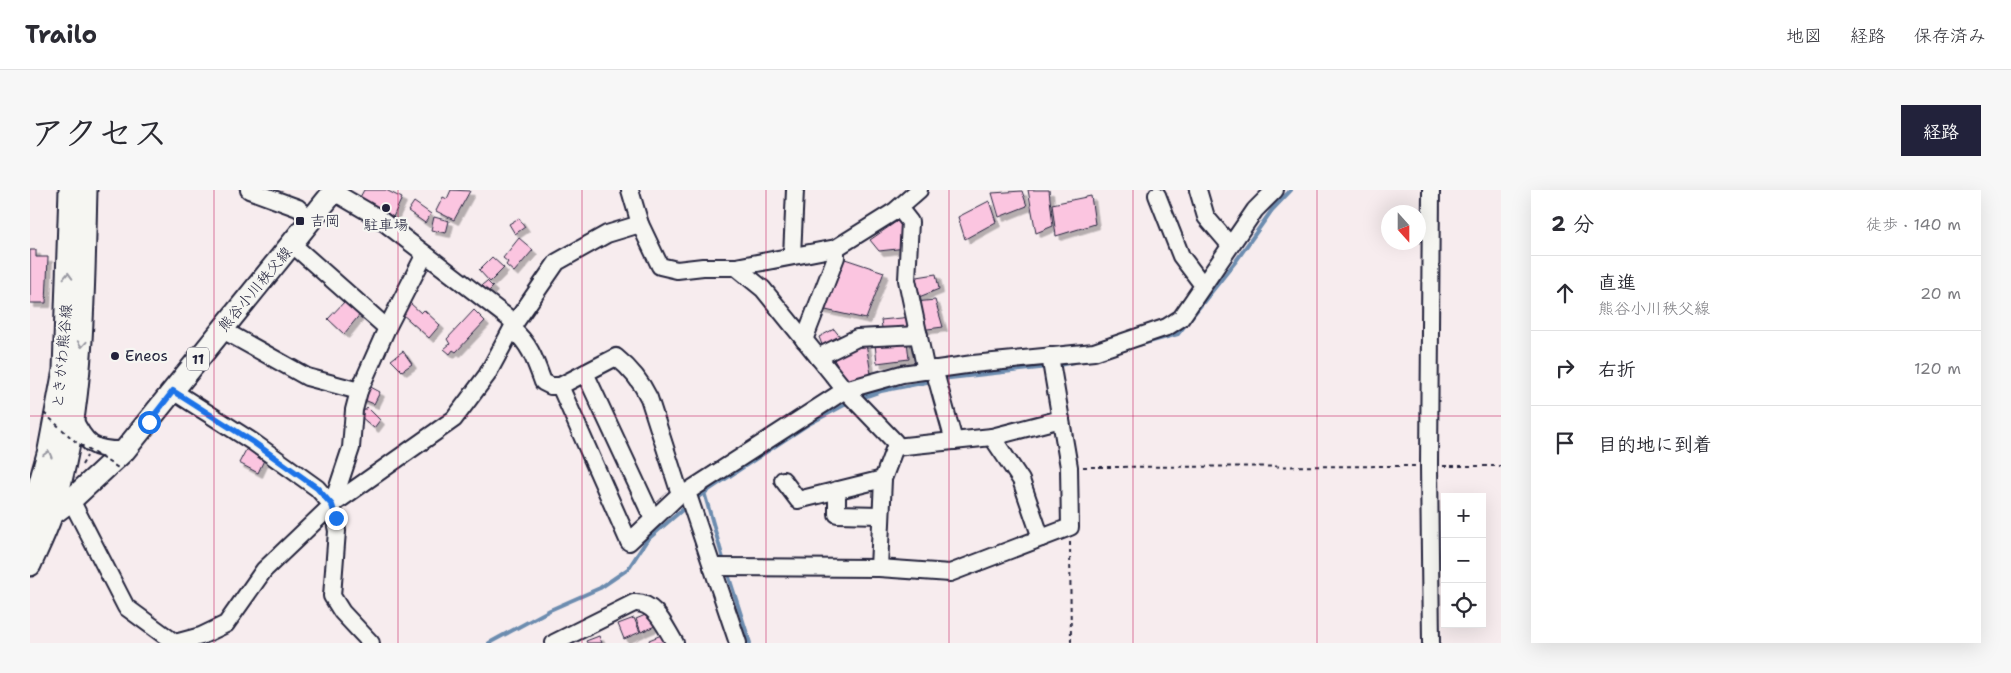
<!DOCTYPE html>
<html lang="ja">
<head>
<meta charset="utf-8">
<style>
	:root { --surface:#fff; --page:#f7f7f7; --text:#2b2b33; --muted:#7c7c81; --line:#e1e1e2; --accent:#22223b }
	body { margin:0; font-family:"Shantell Sans","Klee One",sans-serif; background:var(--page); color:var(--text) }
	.controls { position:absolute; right:15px; bottom:15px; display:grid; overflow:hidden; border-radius:0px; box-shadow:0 5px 20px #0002 }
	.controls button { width:45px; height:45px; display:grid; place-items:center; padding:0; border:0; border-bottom:1px solid var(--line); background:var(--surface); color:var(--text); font:25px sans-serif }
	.compass { position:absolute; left:1351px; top:15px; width:45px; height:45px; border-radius:50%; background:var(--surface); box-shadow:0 5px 20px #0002; rotate:159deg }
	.stop { position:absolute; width:15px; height:15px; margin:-11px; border:4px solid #1a73e8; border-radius:50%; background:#fff }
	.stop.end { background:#1a73e8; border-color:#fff; box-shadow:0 1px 5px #0008 }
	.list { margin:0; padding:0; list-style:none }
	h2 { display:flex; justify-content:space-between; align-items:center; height:65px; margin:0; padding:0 20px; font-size:21px }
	h2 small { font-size:16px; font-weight:400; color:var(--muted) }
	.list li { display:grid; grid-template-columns:32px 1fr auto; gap:15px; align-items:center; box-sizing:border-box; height:75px; padding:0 20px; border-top:1px solid var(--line) }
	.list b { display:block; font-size:19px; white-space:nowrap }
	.list p { margin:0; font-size:16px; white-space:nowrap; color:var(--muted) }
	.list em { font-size:16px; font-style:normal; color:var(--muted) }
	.icon { flex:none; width:28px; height:28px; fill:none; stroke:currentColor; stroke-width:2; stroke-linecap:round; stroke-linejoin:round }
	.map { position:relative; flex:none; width:1471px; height:453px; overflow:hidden; border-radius:0px }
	header { display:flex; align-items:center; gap:30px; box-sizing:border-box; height:70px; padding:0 25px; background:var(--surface); border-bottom:1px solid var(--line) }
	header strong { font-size:24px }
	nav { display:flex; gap:28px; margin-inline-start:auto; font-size:18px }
	.intro { display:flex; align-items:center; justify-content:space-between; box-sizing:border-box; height:120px; padding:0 30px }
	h1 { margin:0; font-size:35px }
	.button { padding:12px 22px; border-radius:0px; background:var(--accent); color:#fff; font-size:18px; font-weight:700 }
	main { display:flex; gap:30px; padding:0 30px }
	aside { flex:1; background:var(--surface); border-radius:0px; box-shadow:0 5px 20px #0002 }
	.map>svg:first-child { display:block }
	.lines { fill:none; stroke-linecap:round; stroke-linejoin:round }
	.stream { stroke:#6c8caf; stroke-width:4 }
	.building { fill:#fbc5e0; stroke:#22223b; filter:url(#shadow) }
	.minor-casing { stroke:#22223b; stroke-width:20 }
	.major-casing { stroke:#22223b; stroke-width:25 }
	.path { stroke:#22223b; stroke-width:2; stroke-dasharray:4 4; stroke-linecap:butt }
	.minor { stroke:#f6f6f2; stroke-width:16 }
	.major { stroke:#f6f6f2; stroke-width:21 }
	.path-bridge { stroke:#22223b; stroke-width:2; stroke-dasharray:4 4; stroke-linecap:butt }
	.oneway { stroke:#9797a0 }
	.route { stroke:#1a73e8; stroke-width:6 }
	.grid { fill:none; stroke:#c2185b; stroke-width:1; stroke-opacity:0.55 }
	.poi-dot { fill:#22223b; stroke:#f6f6f2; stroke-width:2 }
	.labels { text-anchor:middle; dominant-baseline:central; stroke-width:4.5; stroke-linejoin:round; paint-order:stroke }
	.shield { fill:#f6f6f2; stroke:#626272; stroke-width:1 }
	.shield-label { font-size:14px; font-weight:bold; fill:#22223b }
	.poi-label { font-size:15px; fill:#22223b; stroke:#f6f6f2; text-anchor:start }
	.street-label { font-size:15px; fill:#22223b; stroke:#f6f6f2 }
</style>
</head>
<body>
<header>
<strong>Trailo</strong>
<nav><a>地図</a><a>経路</a><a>保存済み</a></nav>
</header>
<div class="intro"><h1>アクセス</h1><a class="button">経路</a></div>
<main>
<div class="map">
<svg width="1471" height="453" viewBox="0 0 1471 453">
	<defs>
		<filter id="shadow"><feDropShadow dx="4.5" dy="4.5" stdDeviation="0" flood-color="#0004"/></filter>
	</defs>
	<rect width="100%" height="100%" fill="#f7ecee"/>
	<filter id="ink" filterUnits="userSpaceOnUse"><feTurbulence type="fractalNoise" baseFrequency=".02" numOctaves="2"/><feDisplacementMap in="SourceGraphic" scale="10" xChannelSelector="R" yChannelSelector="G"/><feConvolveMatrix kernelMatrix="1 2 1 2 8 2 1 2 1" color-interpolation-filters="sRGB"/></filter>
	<g filter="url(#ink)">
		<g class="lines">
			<g class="stream">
				<polyline points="1108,155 1148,144 1206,71 1242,20 1261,0"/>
				<polyline points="1025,176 1043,172"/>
				<polyline points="911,189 1018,177"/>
				<polyline points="828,209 851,201 902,191"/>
				<polyline points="674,302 694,372"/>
				<polyline points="665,309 777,235 820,212"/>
				<polyline points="697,381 720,453"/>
				<polyline points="459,453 520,420 570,398 598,379 617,350 658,315"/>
			</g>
		</g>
		<g class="building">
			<polygon points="334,0 356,0 372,8 363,27 329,9"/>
			<polygon points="421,0 440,1 424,30 406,21 413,7 417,9"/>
			<polygon points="998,0 1019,0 1023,36 1006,43"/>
			<polygon points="992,1 997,16 969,27 962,3"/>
			<polygon points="1061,6 1065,34 1026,46 1022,14"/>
			<polygon points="959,11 966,32 935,49 928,27"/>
			<polygon points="384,12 401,24 395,33 378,21"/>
			<polygon points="404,27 419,31 416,43 401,40"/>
			<polygon points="873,27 876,58 849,61 840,50"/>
			<polygon points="489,28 495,37 485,44 479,34"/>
			<polygon points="489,48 503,60 484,82 476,75 478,72 473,68"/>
			<polygon points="0,60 6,60 6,67 18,67 16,113 0,113"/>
			<polygon points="462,67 474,78 460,92 449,80"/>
			<polygon points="809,67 854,82 836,129 791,119"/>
			<polygon points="906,84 909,99 884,109 881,88"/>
			<polygon points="457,91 463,97 458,102 452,95"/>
			<polygon points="316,110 331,123 314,144 298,129"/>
			<polygon points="905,110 913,137 890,140 885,112"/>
			<polygon points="380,113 391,123 394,120 410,135 399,148 371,123"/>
			<polygon points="444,120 455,131 426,162 423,160 420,164 414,159 420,154 417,149"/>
			<polygon points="882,127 883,142 853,146 851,130"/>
			<polygon points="804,139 811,148 794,160 789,147"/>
			<polygon points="877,151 879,169 847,173 845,154"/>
			<polygon points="836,153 841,184 816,191 802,166"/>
			<polygon points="373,161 382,174 372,181 361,170"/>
			<polygon points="337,195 350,202 344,214 332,209"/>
			<polygon points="337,217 350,230 344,238 330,226"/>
			<polygon points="217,258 234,270 228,283 209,273"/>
			<polygon points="620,423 625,436 611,442 606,429"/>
			<polygon points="604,428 610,442 594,449 588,434"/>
			<polygon points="634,444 638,453 620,453 619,450"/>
			<polygon points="569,446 572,453 557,453 556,451"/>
		</g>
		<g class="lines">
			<defs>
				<g id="minor">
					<polyline points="219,0 268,18 282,30"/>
					<polyline points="600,0 610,34 630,76 647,80 673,77 706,77 806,58 865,21 889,0"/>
					<polyline points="1168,0 1176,27 1200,55"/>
					<polyline points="304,2 347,27 485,133"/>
					<polyline points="1127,5 1151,66 1172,94"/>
					<polyline points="869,18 880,32 877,90 896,181"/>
					<polyline points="262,54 357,138"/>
					<polyline points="762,66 765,0"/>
					<polyline points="706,77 733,99 815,200 865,252 865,257 853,289 849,378"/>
					<polyline points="191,139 277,187 329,201"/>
					<path d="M482 139C500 154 505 170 513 192L521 196H530L586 167C601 179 611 191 619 208L650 304"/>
					<polyline points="774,150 806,67 806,58"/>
					<polyline points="788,167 827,148 889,145"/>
					<polyline points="904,179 924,251"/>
					<polyline points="555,183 623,329"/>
					<polyline points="530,196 599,352 650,304 657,302"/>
					<polyline points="143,201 223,252 287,298 302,315 307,341 302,406 312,422 341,453"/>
					<path d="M43 227C56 255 64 261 95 260"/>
					<polyline points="962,247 1031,229"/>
					<polyline points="865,257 962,247 991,290 1011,348"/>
					<polyline points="753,290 768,310 853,289"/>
					<polyline points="807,300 807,324 850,325"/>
					<polyline points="41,310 96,417 145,453 171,446 196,434 234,380 302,315 424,229 457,185 485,133 527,72 577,44 610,34"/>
					<polyline points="302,315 321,258 324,220 329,201 357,138 395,64"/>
					<polyline points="682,377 849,378 920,383 1040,337 1039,277 1020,166"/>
					<path d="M524 453 604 413C625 411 635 437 645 453"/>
					<polyline points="708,453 657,302 815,200 872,184 943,174 1064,162 1137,137 1151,128 1225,20 1245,0"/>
					<polyline points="1401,453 1399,276 1401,0"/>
				</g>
				<g id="major">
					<polyline points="0,328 19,260 34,180 40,0"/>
					<polyline points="0,341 41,310 95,260 305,0"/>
					<path d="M0 375C7 359 15 343 21 326 55 220 53 110 56 0"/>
				</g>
			</defs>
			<use href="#minor" class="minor-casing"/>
			<use href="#major" class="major-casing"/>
			<g class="path">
				<polyline points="52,275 57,266"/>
				<polyline points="1413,276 1471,276"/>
				<polyline points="1053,277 1386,276"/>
				<polyline points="1040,352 1041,453"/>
			</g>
			<use href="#minor" class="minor"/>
			<use href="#major" class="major"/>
			<polyline class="path-bridge" points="14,223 46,252 90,279"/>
		</g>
		<defs><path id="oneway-chevron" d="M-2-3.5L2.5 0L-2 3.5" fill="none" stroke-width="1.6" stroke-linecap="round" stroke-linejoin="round" transform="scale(1.25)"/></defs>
		<g class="oneway">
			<use href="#oneway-chevron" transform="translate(38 86) rotate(-88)"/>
			<use href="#oneway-chevron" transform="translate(52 154) rotate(94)"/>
			<use href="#oneway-chevron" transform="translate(18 264) rotate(-75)"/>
		</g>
	</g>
	<g class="lines" filter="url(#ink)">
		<polyline class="route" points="119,232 143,201 223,252 287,298 302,315 306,328"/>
	</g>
	<path class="grid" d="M184 0V453M368 0V453M552 0V453M736 0V453M919 0V453M1103 0V453M1287 0V453M0 226H1471"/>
	<g class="poi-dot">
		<circle cx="356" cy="18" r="5"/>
		<rect x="265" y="26" width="10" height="10" rx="2.5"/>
		<circle cx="85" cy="166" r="5"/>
	</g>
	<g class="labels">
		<rect class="shield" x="157" y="157.5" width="22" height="23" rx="4"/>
		<g class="shield-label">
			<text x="168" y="169">11</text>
		</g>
		<g class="poi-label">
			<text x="280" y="31">吉岡</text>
			<text x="356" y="35" text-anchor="middle">駐車場</text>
			<text x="95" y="166">Eneos</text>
		</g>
		<g class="street-label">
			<text transform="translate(225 99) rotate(-50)">熊谷小川秩父線</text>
			<text transform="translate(32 166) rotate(-85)">ときがわ熊谷線</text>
		</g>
	</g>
</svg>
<div class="controls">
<button>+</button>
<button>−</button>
<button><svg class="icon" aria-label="locate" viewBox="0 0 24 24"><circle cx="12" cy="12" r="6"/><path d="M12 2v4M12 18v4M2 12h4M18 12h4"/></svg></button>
</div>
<svg class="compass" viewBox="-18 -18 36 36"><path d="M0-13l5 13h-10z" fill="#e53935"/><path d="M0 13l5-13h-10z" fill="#7c7c81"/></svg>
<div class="stop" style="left:119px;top:232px"></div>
<div class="stop end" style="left:306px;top:328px"></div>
</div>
<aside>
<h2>2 分<small>徒歩 · 140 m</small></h2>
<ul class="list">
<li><svg class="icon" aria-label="ahead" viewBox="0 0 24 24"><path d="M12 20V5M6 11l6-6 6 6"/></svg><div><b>直進</b><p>熊谷小川秩父線</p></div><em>20 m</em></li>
<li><svg class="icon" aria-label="right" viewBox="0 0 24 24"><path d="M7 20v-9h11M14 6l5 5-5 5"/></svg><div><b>右折</b></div><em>120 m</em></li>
<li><svg class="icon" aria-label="arrive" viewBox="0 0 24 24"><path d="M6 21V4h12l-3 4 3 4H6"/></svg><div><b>目的地に到着</b></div></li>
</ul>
</aside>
</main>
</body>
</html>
